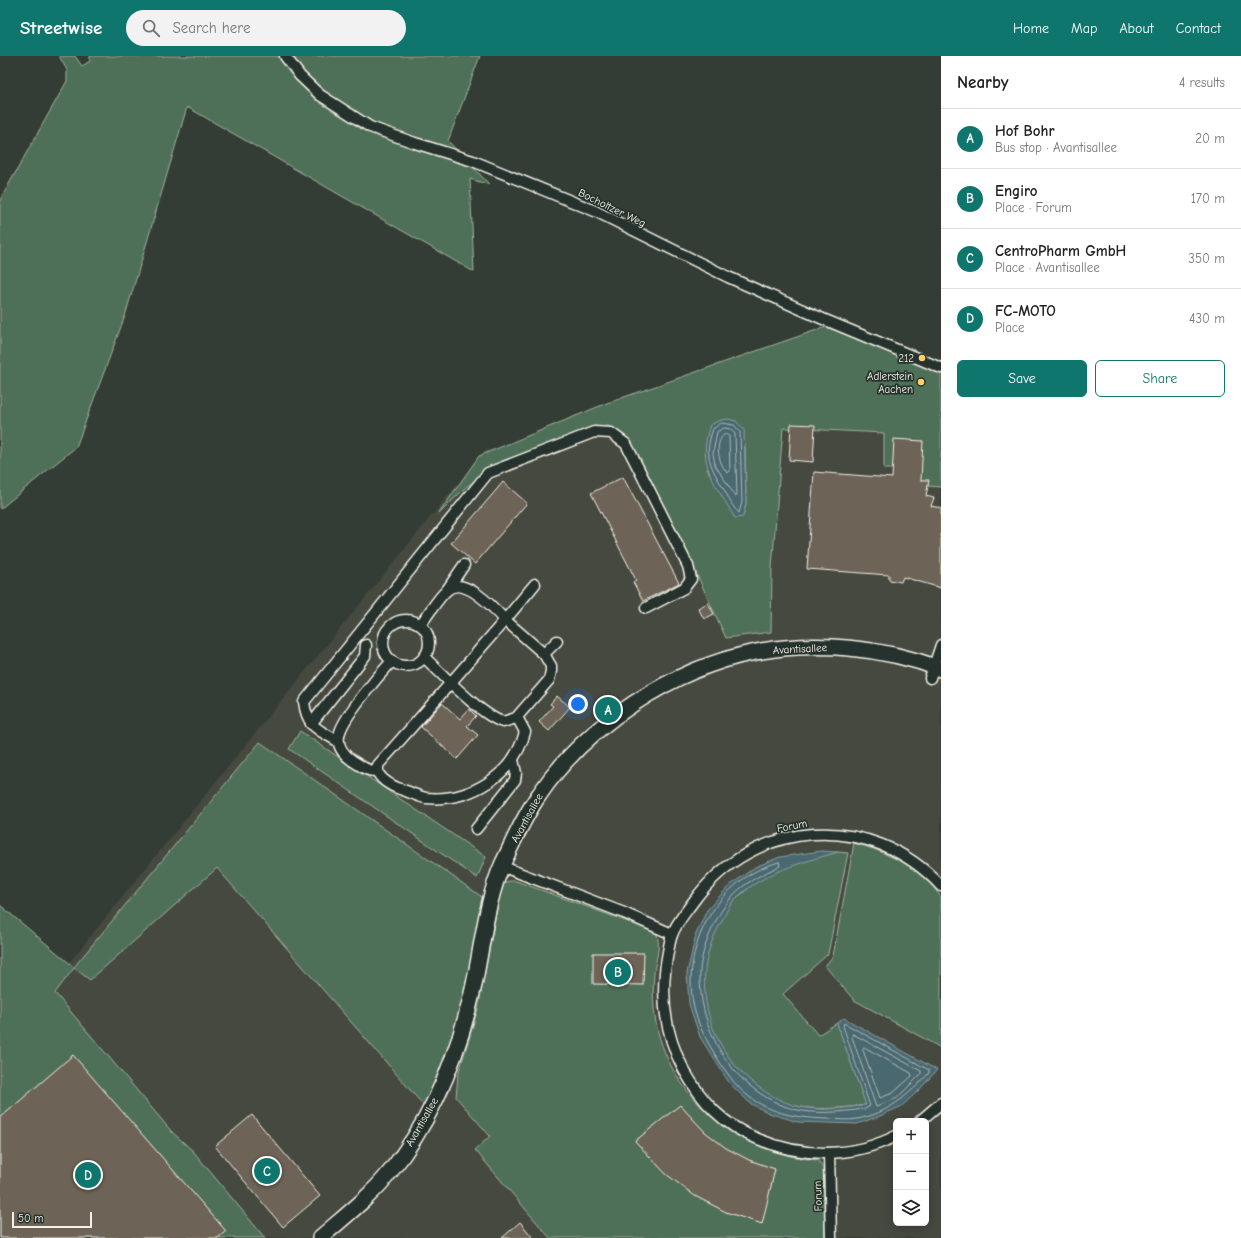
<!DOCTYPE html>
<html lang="en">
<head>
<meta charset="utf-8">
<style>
	:root { --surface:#fff; --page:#f2f2f2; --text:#222; --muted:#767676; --line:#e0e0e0; --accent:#0f766e }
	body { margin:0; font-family:"Comic Neue",sans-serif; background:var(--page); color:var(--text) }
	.controls { position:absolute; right:12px; bottom:12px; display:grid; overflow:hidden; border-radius:6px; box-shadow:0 2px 10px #0003 }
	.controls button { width:36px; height:36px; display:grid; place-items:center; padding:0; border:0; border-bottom:1px solid var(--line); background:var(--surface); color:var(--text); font:20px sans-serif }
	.scale { position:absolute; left:12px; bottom:10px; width:80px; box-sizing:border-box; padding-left:4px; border:2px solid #f4f1e8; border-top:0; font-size:11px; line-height:14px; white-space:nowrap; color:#f4f1e8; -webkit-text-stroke:3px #26332d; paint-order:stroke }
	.you { position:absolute; left:578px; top:648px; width:14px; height:14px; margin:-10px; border:3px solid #fff; border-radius:50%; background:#1a73e8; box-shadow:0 0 0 6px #1a73e833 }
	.badge { display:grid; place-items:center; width:26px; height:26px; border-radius:50%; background:var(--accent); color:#fff; font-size:13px; font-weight:700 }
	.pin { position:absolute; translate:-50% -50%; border:2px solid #fff; box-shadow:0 1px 4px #0006 }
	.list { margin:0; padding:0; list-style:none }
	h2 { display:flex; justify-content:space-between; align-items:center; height:52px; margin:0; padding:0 16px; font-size:17px }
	h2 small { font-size:13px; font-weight:400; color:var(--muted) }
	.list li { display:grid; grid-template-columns:26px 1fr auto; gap:12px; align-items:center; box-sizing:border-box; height:60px; padding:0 16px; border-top:1px solid var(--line) }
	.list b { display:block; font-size:15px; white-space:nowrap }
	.list p { margin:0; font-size:13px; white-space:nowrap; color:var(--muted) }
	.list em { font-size:13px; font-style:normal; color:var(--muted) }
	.actions { display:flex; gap:8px; padding:12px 16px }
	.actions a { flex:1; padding:9px 0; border:1px solid var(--accent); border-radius:6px; text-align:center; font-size:14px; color:var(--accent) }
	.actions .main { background:var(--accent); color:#fff }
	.icon { flex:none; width:22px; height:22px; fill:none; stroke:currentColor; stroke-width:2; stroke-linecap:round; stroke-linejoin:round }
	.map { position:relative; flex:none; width:941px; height:1182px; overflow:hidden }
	header { display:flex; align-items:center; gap:24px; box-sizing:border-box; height:56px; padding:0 20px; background:var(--accent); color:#fff }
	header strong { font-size:19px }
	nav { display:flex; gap:22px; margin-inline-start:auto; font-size:14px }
	.search { width:280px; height:36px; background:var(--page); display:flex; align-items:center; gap:10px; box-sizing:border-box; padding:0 14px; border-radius:22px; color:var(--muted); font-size:15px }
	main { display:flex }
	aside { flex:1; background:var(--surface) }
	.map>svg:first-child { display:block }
	.built { fill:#45483f; fill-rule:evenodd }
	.green { fill:#4f6f58; stroke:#a2b0a0; fill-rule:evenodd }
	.water { fill:#496770; stroke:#8d9ea0 }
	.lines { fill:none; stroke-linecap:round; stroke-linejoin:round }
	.shore { stroke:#b0bab8; stroke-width:1 }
	.building { fill:#6d6357; stroke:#f4f1e8 }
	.street-casing { stroke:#f4f1e8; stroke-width:13 }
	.secondary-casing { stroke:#f4f1e8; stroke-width:18 }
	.street { stroke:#26332d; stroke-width:10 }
	.secondary { stroke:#26332d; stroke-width:15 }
	.poi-dot { fill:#ffd166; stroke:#26332d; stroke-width:1.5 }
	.labels { text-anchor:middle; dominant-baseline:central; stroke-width:3.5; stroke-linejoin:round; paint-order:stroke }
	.street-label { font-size:11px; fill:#f4f1e8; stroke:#26332d }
	.poi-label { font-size:11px; fill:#f4f1e8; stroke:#26332d; text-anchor:end }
</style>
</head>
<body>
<header>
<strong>Streetwise</strong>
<div class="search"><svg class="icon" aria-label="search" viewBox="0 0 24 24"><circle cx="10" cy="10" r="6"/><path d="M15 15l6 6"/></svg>Search here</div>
<nav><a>Home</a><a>Map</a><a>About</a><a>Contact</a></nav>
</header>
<main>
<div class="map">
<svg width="941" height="1182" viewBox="0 0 941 1182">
	<rect width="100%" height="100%" fill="#343d35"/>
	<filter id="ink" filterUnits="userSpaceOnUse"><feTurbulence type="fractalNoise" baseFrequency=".025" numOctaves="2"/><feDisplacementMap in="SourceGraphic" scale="8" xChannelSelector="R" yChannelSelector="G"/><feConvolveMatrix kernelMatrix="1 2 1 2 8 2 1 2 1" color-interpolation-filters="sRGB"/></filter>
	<g filter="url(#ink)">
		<path class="built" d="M941 338V1182H0V992L484 395 608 370ZM896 1065H926V1167H896Z"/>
		<g class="green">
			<polygon points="59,0 75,0 82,10 90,5 90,0 480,0 448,85 490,129 470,123 474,216 187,51 125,260 76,391 0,453 0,144 67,25 67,14"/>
			<path d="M831 269 941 315V431L900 428 898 413H884V377L783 372 772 512 771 576 726 582 682 486 635 393 620 376 608 370 592 373 496 409 465 432 437 460 479 400 607 347ZM745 387 746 447 743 460 719 433 707 413Z"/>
			<polygon points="300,675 486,801 477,822 289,693"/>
			<polygon points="260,686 485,843 464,949 444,1014 425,1051 217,812 90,924 74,912 55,937 172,1076 193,1095 265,1182 0,1182 0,849 74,911"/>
			<polygon points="854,787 874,793 903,806 924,819 941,841 941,992 854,944 825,910 833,900"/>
			<path d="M838 796 848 797 828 898 783 938 818 979 837 967 866 1049C840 1052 811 1056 786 1047 735 1027 698 969 704 914 706 894 720 861 733 845 736 841 741 839 744 836 750 831 755 826 761 822 783 808 813 803 838 796Z"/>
			<path d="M509 825H516L656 876C662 891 655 903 654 918 653 929 653 941 654 952 661 1035 737 1099 818 1104L823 1112 825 1182H550L475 1094 490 1080 456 1041 458 1019 478 953 499 842 504 828Z"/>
		</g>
		<g class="water">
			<path d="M728 363 736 365 744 374 746 447 743 461 735 462C716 428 696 410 710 369L721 364Z"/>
			<path d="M821 795 838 796C800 807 763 816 734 844 728 850 724 862 719 870 683 935 717 1018 785 1046 810 1057 840 1053 866 1049L837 967 844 962 937 1014 919 1034 902 1050 880 1060 857 1068 798 1066 769 1057 751 1048 730 1028 700 981 689 948 687 917 696 878 707 854 729 830 755 811 780 801Z"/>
		</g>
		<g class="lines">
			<g class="shore">
				<path d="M722 367 734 369 740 376 742 446 739 457C734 453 730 445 727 439 713 414 702 402 713 373Z"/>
				<polygon points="724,372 731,373 735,378 737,439 735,440 715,409 713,397 717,376"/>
				<path d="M725 378 729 380 730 415 728 417C719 410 713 385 725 378Z"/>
				<path d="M779 806 780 810C764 817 740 829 730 843 716 860 701 893 700 915 698 972 730 1029 784 1050 810 1060 839 1056 865 1053L870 1050 843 970 844 967 929 1014V1017C909 1039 887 1058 857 1063 848 1065 836 1063 827 1063 800 1062 778 1059 755 1045 739 1035 729 1020 719 1005 708 987 697 969 693 947 682 887 719 822 779 806Z"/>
				<polygon points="853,978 921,1015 921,1018 897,1042 876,1051 852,981"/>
				<polygon points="864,991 911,1017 912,1020 893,1037 880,1042 863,994"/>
			</g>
		</g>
		<g class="building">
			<polygon points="791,368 815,369 813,406 789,404"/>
			<polygon points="894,383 923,385 921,424 929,424 926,440 934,442 931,450 941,452 941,532 903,521 901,526 889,524 889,519 807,513 814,416 892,422"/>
			<polygon points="623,421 679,527 643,545 633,526 636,524 591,437"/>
			<polygon points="503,426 527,447 475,508 451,487"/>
			<polygon points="708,547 714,558 704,563 698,552"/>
			<polygon points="557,640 570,651 549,675 539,666 553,650 550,648"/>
			<polygon points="442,647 460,663 469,653 476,660 467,670 478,679 457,703 421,671"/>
			<polygon points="593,897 644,897 643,929 593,928"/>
			<polygon points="73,999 226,1175 218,1182 0,1182 0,1062"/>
			<polygon points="680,1049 705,1076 726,1092 749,1104 775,1113 762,1168 726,1156 695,1140 666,1118 635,1085"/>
			<polygon points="252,1059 320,1140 283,1171 215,1090"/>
			<polygon points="520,1166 533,1182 502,1182"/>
		</g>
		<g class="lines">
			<defs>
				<g id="street">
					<polyline points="285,0 300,20 320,39 370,71 415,87 473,105 595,155 728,221 823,263 941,312"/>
					<polyline points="447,534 464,509"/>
					<circle cx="406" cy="587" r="23"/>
					<path d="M420 569C429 558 437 543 447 534 464 519 494 552 505 564L535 528"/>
					<polyline points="544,598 557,585"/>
					<path d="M424 601C442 618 482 660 503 666L516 662 549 624 551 615V610L544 598 505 564C463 613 421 661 378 709V717C383 726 396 732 406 735 412 737 419 741 426 742 470 746 514 719 525 676L517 661"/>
					<polyline points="930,622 941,589"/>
					<polyline points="311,668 365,600 366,589"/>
					<path d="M338 685C318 674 307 671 304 646L488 417 594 376 611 377 626 388 688 510 691 523 684 532 646 552"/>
					<path d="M377 715C368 716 361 710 353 705 344 699 337 691 339 680 341 663 379 619 392 605"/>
					<polyline points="476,773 515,724 516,717 513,704"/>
					<polyline points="501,810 624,857 672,878"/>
					<polyline points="920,1065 941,1047"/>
					<path d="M896 1080C852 1102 803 1102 758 1083 723 1069 702 1046 684 1014 664 977 660 937 668 896 669 891 670 884 672 879 676 867 686 856 693 846 753 762 871 754 941 830"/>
					<polyline points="829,1097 831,1182"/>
				</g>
				<path id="secondary" d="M320 1182C344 1161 370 1141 390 1116 433 1063 458 1000 473 933 482 893 486 844 503 807 514 784 524 760 539 739 586 669 673 612 756 596 816 585 883 591 941 613"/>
			</defs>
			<use href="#street" class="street-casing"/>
			<use href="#secondary" class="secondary-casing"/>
			<use href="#street" class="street"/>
			<use href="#secondary" class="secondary"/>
		</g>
	</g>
	<g class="poi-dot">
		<circle cx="922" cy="302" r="4"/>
		<circle cx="921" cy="326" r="4"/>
	</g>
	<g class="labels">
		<g class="street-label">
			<text transform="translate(612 152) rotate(26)">Bocholtzer Weg</text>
			<text transform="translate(800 593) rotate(-3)">Avantisallee</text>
			<text transform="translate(527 762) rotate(-61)">Avantisallee</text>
			<text transform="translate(792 770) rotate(-11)">Forum</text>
			<text transform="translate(422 1066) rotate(-60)">Avantisallee</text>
			<text transform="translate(818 1140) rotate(-92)">Forum</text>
		</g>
		<g class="poi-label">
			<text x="914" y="302">212</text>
			<text x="913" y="320">Adlerstein<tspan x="913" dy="13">Aachen</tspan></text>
		</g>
	</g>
</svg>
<div class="controls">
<button>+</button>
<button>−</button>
<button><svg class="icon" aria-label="layers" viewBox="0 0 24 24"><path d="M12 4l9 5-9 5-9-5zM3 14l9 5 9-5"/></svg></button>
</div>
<div class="scale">50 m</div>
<div class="you"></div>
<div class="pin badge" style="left:608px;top:654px">A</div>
<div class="pin badge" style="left:618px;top:916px">B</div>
<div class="pin badge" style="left:267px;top:1115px">C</div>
<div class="pin badge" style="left:88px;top:1119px">D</div>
</div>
<aside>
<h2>Nearby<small>4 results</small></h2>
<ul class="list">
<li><span class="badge">A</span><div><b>Hof Bohr</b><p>Bus stop · Avantisallee</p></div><em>20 m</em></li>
<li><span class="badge">B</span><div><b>Engiro</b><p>Place · Forum</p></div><em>170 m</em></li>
<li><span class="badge">C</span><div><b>CentroPharm GmbH</b><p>Place · Avantisallee</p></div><em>350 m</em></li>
<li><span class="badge">D</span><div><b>FC-MOTO</b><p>Place</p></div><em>430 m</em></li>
</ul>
<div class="actions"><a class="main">Save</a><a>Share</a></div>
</aside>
</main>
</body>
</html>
